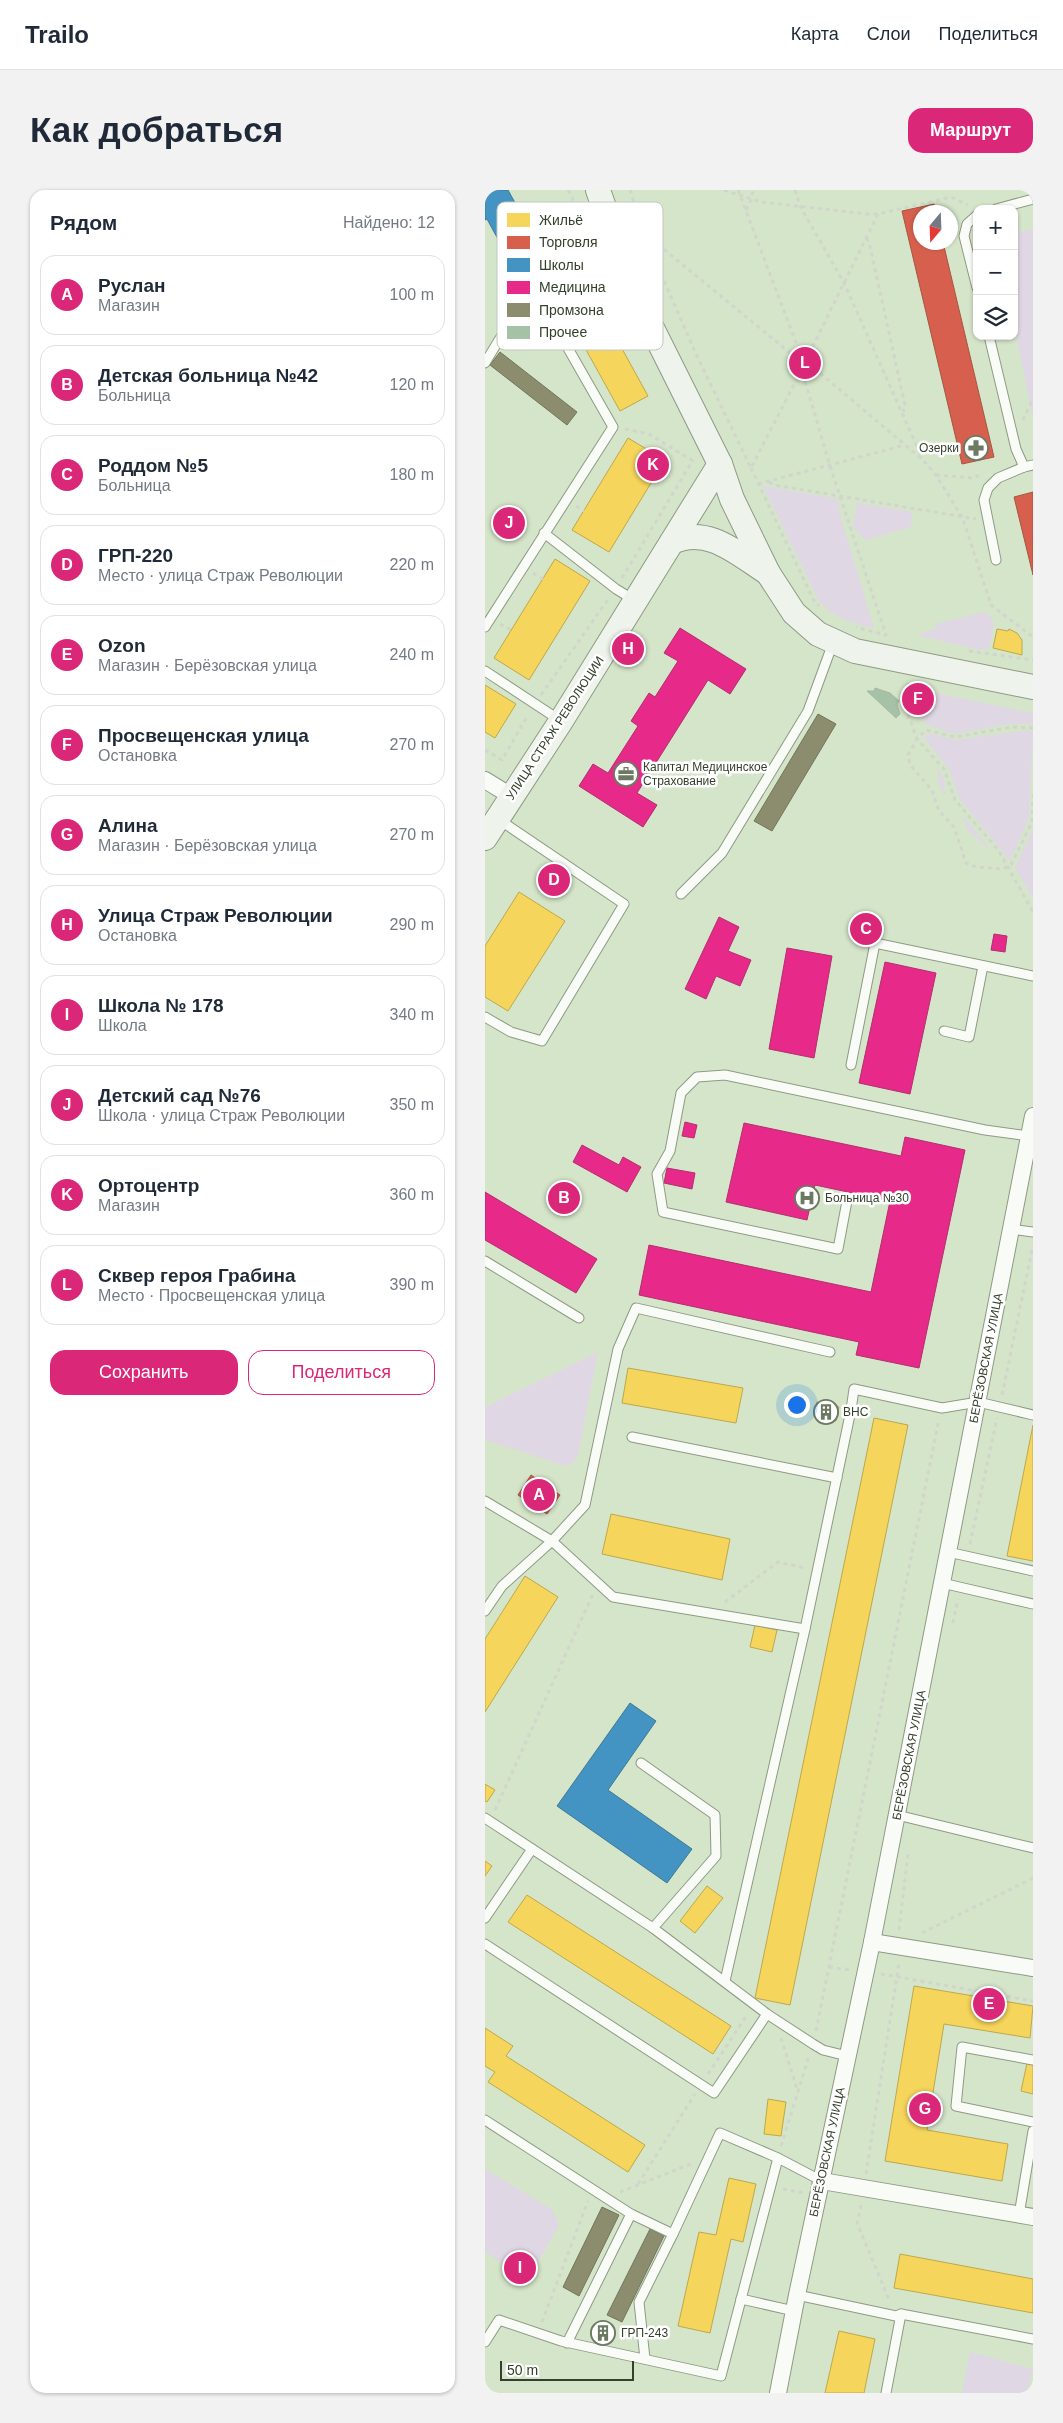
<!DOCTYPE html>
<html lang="ru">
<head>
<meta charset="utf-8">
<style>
	:root { --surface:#fff; --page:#f2f2f3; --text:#1f2937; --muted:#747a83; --line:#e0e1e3; --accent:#db2777 }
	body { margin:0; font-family:Arial,sans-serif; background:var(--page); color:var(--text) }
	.controls { position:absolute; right:15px; top:15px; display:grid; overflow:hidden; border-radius:10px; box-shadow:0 1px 4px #0004 }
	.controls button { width:45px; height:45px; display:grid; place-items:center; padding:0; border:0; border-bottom:1px solid var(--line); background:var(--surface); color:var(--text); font:25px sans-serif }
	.compass { position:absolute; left:428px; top:15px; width:45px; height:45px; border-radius:50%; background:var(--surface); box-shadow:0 1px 4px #0004; rotate:199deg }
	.scale { position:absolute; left:15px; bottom:12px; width:134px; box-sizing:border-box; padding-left:5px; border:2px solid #34402b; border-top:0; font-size:14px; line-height:18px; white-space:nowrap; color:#34402b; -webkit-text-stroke:4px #fff; paint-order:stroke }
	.you { position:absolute; left:311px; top:1214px; width:18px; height:18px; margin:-12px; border:4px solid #fff; border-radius:50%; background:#1a73e8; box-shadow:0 0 0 8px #1a73e833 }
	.badge { display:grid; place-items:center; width:32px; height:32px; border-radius:50%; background:var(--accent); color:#fff; font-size:16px; font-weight:700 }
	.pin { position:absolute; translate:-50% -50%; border:2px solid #fff; box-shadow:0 1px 5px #0006 }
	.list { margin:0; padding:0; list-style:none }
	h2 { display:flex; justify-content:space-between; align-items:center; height:65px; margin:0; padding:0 20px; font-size:21px }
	h2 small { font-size:16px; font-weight:400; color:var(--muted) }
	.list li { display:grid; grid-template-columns:32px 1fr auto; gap:15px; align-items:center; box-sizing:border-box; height:80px; margin:0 10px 10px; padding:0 10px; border:1px solid var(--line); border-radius:15px }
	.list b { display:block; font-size:19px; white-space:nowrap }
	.list p { margin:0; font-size:16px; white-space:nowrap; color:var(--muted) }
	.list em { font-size:16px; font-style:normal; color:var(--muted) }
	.actions { display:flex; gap:10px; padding:15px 20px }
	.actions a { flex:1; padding:11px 0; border:1px solid var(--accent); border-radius:15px; text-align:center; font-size:18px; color:var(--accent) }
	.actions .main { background:var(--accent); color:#fff }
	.icon { flex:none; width:28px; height:28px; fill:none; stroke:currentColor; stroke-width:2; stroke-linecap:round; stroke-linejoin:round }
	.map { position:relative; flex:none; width:548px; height:2203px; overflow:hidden; border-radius:15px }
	header { display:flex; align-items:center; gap:30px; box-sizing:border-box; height:70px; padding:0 25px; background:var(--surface); border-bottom:1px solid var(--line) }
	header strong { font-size:24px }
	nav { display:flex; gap:28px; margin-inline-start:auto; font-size:18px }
	.intro { display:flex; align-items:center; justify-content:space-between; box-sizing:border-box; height:120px; padding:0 30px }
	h1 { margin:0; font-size:35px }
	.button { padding:12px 22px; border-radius:15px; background:var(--accent); color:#fff; font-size:18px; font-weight:700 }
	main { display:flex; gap:30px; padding:0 30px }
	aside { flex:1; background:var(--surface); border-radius:15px; box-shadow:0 1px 4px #0004 }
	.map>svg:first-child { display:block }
	.green { fill:#e0d7e4 }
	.homes { fill:#f6d55c; stroke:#bca84d }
	.shops { fill:#d6604d; stroke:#a55643 }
	.schools { fill:#4393c3; stroke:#3e7a95 }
	.health { fill:#e7298a; stroke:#b1306e }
	.industry { fill:#8c8c6e; stroke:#72755a }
	.building { fill:#a5c1a6; stroke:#a7b8a4 }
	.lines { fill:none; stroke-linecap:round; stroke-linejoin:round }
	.lane-casing { stroke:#8e9a84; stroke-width:11 }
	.street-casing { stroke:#8e9a84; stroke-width:18 }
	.secondary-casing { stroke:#8e9a84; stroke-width:26 }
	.path { stroke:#d1d6cd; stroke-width:3; stroke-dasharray:4 4; stroke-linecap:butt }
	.lane { stroke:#f9fbf7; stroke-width:9 }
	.street { stroke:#f9fbf7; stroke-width:16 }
	.secondary { stroke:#eef3eb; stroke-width:24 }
	.labels { text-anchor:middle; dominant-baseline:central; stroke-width:5; stroke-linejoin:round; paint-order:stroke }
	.poi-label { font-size:12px; fill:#34402b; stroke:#fff; text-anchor:start }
	.street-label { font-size:12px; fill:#34402b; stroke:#fff }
	.key { fill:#fff; stroke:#c2c6bf; stroke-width:1 }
	.key-label { font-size:14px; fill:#34402b }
</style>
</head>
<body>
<header>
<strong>Trailo</strong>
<nav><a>Карта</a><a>Слои</a><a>Поделиться</a></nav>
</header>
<div class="intro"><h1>Как добраться</h1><a class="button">Маршрут</a></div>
<main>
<aside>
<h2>Рядом<small>Найдено: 12</small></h2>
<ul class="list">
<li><span class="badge">A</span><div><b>Руслан</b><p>Магазин</p></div><em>100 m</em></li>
<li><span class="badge">B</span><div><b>Детская больница №42</b><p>Больница</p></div><em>120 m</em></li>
<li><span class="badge">C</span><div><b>Роддом №5</b><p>Больница</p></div><em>180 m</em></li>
<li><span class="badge">D</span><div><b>ГРП-220</b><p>Место · улица Страж Революции</p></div><em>220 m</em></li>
<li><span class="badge">E</span><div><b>Ozon</b><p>Магазин · Берёзовская улица</p></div><em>240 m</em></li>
<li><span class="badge">F</span><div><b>Просвещенская улица</b><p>Остановка</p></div><em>270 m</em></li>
<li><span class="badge">G</span><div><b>Алина</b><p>Магазин · Берёзовская улица</p></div><em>270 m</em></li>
<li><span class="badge">H</span><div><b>Улица Страж Революции</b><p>Остановка</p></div><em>290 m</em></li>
<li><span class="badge">I</span><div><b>Школа № 178</b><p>Школа</p></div><em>340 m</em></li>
<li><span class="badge">J</span><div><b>Детский сад №76</b><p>Школа · улица Страж Революции</p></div><em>350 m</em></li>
<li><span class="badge">K</span><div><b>Ортоцентр</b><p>Магазин</p></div><em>360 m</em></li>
<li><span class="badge">L</span><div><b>Сквер героя Грабина</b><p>Место · Просвещенская улица</p></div><em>390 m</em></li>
</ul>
<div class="actions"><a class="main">Сохранить</a><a>Поделиться</a></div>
</aside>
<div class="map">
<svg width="548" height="2203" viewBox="0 0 548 2203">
	<rect width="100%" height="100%" fill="#d5e5c9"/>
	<g class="green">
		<polygon points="548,39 548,228 529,135 529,43"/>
		<path d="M278 296 353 309 356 328 389 438C367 433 349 428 334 411Z"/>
		<polygon points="372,313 427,322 426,337 380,350 368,337"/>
		<path d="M498 422C515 427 507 445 504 458L496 460 435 446 437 443 450 439 451 434Z"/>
		<polygon points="441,501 548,523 548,534 522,534 475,543 466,543 441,534 430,517"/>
		<polygon points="541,540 548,542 544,628 525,671 474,608 464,579 439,548 443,543 470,550"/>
		<polygon points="452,578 458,587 461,606 455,597"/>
		<polygon points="478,626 508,662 482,640"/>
		<polygon points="548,639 548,708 530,678"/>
		<polygon points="113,1162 93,1264 86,1275 78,1275 0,1250 0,1217"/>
		<path d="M0 1979 68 2020 74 2035 50 2077C28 2084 18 2073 0 2062Z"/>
		<polygon points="485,2162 548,2179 542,2203 477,2203"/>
	</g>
	<g class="homes">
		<polygon points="113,115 163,206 135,221 85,131"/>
		<polygon points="143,248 180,270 124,362 87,340"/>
		<polygon points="70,369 105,391 44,490 9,468"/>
		<polygon points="512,439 523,441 524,439 532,443 537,450 537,465 508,458"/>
		<polygon points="0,495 31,514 10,548 0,542"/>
		<polygon points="34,702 80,731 23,821 0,807 0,756"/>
		<polygon points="143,1178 258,1198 251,1233 137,1213"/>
		<polygon points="332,1212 354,1217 351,1231 329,1226"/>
		<polygon points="389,1228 423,1235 305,1815 270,1808"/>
		<polygon points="548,1235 548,1371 522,1366"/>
		<polygon points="126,1324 245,1349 237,1390 117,1364"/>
		<polygon points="40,1386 73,1407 0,1522 0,1449"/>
		<polygon points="270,1435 292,1440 287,1462 265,1457"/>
		<polygon points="0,1594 10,1600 2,1612 0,1611"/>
		<polygon points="0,1671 7,1676 0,1686"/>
		<polygon points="222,1696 238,1708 210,1743 195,1731"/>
		<polygon points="42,1705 246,1836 228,1864 23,1732"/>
		<polygon points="429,1796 548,1816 545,1848 459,1834 442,1940 523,1954 517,1991 400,1971"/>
		<polygon points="0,1838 28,1856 21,1866 160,1955 143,1982 3,1892 10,1882 0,1876"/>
		<polygon points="542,1873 548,1875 548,1904 536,1901"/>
		<polygon points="283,1909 301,1912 296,1946 279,1944"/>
		<polygon points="244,1988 271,1994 258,2052 246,2049 225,2143 193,2136 214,2042 231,2045"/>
		<polygon points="415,2064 548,2089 548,2123 409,2098"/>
		<polygon points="114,2134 125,2136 121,2153 111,2150"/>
		<polygon points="354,2141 390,2149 379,2203 340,2203"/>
	</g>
	<g class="shops">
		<polygon points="449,14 451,22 436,22 436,52 458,52 509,267 477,274 417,21"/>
		<polygon points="548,302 548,385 529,307"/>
		<polygon points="46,1285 75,1305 62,1324 33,1305"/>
	</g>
	<g class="schools">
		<polygon points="0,0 23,0 73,91 31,114 13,82 27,75 2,29 0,30"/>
		<polygon points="145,1513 171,1531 123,1600 207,1659 182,1693 72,1616"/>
	</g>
	<g class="health">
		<polygon points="195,438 261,479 245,504 223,490 152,603 172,615 158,637 94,596 108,574 123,583 153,536 146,531 164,503 170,507 193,471 179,463"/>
		<polygon points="234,727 254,737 243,761 266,770 255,796 231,786 221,809 200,799"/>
		<polygon points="509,744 522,746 520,762 506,760"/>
		<polygon points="302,758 347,766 329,868 284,859"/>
		<polygon points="400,772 451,783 425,904 374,893"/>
		<polygon points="200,932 212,935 209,948 197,946"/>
		<polygon points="259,933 416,966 420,947 480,960 434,1178 371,1165 374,1152 154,1105 164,1055 386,1102 405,1011 330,995 322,1030 241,1012"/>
		<polygon points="97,955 134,975 138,967 156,977 142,1002 88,972"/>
		<polygon points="182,978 210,983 207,999 179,993"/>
		<polygon points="0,1002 112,1069 91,1103 0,1050"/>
	</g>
	<g class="industry">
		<polygon points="15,162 92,222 82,235 5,175"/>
		<polygon points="333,524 351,534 287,641 269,631"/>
		<polygon points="117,2017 134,2025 94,2106 78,2097"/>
		<polygon points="165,2039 179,2046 137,2132 122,2125"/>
	</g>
	<g class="building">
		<polygon points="390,498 405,503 414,511 412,514 415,524 411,528 382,501 389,501"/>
		<polygon points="68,681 78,688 71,698 61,692"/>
	</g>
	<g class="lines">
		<defs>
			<g id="lane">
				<polyline points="511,19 548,9"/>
				<polyline points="492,25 482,34 479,46 492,98"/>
				<polyline points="504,146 531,259 539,277 548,275"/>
				<path d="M0 173 17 145 68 132C83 105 109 80 134 62"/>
				<polyline points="59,343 131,399 149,410"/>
				<polyline points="511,370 499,310 503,298 513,288 539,277"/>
				<polyline points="0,437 128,237 68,132"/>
				<polyline points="0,481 76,531"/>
				<polyline points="196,704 237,663 323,521 348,453"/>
				<polyline points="0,827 26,842 57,851 139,714 13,629"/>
				<polyline points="459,841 484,847 498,776"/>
				<polyline points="366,875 390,753 548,786"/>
				<polyline points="362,1011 353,1059 178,1022 172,984 185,961 196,903 212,887 240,885 500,940 544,946"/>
				<polyline points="526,1039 548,1042"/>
				<polyline points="0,1071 94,1128"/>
				<polyline points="147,1247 352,1288"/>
				<polyline points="0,1311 67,1351 17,1396 0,1421"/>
				<polyline points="463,1362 548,1381"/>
				<polyline points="457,1393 548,1414"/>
				<polyline points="320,1439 128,1407 67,1351 100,1315 133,1159 151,1118 345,1162"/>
				<polyline points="156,1573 230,1625 231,1666 168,1738"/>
				<polyline points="412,1625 548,1658"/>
				<polyline points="0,1628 168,1738 282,1824 328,1854 338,1860 362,1866"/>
				<polyline points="0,1728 47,1659"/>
				<polyline points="0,1754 229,1903 282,1824"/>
				<polyline points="240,1791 320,1439 366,1220 369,1199 457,1218 493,1212 548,1225"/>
				<polyline points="548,1870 477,1857 471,1916 548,1932"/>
				<polyline points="0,1930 146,2024 188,2044 235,1943 293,1968 337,1991"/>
				<polyline points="534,2025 548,1941"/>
				<polyline points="312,2105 411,2126 416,2124 401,2203"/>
				<polyline points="256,2109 309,2121"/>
				<polyline points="416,2124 548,2149"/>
				<polyline points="0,2152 14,2130 76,2151 236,2186 293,1968"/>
				<polyline points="82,2153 146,2024"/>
				<polyline points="160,2169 154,2112 188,2044"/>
			</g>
			<g id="street">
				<polyline points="0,590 26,606"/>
				<polyline points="387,1752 548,1778"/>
				<polyline points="337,1991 548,2027"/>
				<polyline points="293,2203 312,2105 387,1752 548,926"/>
			</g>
			<g id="secondary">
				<polyline points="113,0 134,61 165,134 235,274 247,309 283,383 309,423 333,444 370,461 548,497"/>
				<path d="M187 352C223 335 253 364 283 383"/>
				<polyline points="0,648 76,531 235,274"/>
			</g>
		</defs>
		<use href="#lane" class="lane-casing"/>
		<use href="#street" class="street-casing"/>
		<use href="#secondary" class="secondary-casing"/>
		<g class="path">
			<polyline points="83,0 105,44"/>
			<polyline points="145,0 160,47 170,52 310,167"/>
			<polyline points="239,0 276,12 382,24 393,24 466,7 483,15"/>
			<polyline points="253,0 315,163"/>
			<polyline points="310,0 315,16 359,93 437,268"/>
			<polyline points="261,20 266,10 268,0"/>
			<polyline points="160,47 211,164 266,278 315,183"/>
			<polyline points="381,48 384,52 420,215 418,222"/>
			<circle cx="319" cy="173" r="11"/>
			<polyline points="324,164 393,24"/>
			<polyline points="329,178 438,270 451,285 478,329 506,415 548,447"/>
			<polyline points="318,184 345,276 401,445 371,437"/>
			<polyline points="538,230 548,208"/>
			<polyline points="140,239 164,244 208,271"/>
			<polyline points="266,278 328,409 334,416"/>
			<polyline points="451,285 489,288 498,283"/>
			<polyline points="284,292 289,295 491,329"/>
			<polyline points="273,294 420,255"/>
			<polyline points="91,316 99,321"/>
			<polyline points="48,383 58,389"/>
			<polyline points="137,388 208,270"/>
			<polyline points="15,434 26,440"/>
			<polyline points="484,461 548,470"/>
			<polyline points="422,493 419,513 432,549 459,579 470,610 514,661 548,722"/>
			<polyline points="56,505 124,408"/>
			<polyline points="548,538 527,537 470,547 441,540 432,549 423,565 425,575 447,600 454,621 469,637 481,673 491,677 517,679 526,675 547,632 548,605"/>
			<polyline points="0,560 17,570 43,525"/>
			<polyline points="517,1205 548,1055"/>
			<polyline points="485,1354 512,1228"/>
			<polyline points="240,1412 293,1372 319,1378"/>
			<polyline points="468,1433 473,1409"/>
			<polyline points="10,1620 108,1404"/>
			<polyline points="414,1740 423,1664"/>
			<polyline points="437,1743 548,1688"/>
			<polyline points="344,1777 365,1780"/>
			<polyline points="396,1784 548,1811"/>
			<polyline points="331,1841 454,1229"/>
			<polyline points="296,1848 313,1902"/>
			<polyline points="223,1884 262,1825"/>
			<polyline points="296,1956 324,1866"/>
			<polyline points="381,1984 414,1773"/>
			<polyline points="153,1994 210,1904"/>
			<polyline points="298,1999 319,2003"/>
			<polyline points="135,2002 208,1973"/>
			<polyline points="376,2015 372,2033 405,2112"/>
			<polyline points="57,2132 103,2011"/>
		</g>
		<use href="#lane" class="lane"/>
		<use href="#street" class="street"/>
		<use href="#secondary" class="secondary"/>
	</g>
	<defs>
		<symbol id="pharmacy-ring" viewBox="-11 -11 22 22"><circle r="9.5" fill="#fff" stroke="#6c7a62" stroke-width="1.5"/><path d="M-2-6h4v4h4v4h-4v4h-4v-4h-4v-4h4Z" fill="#6c7a62"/></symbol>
		<symbol id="office-ring" viewBox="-11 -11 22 22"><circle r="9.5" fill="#fff" stroke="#6c7a62" stroke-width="1.5"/><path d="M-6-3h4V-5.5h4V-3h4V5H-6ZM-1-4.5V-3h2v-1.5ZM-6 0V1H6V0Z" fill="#6c7a62"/></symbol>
		<symbol id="hospital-ring" viewBox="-11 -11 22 22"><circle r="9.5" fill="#fff" stroke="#6c7a62" stroke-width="1.5"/><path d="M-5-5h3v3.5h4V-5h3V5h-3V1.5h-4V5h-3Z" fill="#6c7a62"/></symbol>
		<symbol id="building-ring" viewBox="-11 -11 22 22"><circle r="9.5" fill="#fff" stroke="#6c7a62" stroke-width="1.5"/><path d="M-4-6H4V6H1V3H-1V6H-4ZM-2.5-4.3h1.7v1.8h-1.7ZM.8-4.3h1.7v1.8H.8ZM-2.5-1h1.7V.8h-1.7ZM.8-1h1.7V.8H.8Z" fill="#6c7a62"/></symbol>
	</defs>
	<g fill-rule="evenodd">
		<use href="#pharmacy-ring" x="477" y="244" width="28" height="28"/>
		<use href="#office-ring" x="127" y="570" width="28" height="28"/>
		<use href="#hospital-ring" x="308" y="994" width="28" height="28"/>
		<use href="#building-ring" x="327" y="1208" width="28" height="28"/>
		<use href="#building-ring" x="104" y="2129" width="28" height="28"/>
	</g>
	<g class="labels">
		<g class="poi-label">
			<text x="474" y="258" text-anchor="end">Озерки</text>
			<text x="158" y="577">Капитал Медицинское<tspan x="158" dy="14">Страхование</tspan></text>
			<text x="340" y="1008">Больница №30</text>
			<text x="358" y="1222">ВНС</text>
			<text x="136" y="2143">ГРП-243</text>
		</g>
		<g class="street-label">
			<text transform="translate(70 538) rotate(-57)">УЛИЦА СТРАЖ РЕВОЛЮЦИИ</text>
			<text transform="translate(501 1168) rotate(-79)">БЕРЁЗОВСКАЯ УЛИЦА</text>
			<text transform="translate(424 1565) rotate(-79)">БЕРЁЗОВСКАЯ УЛИЦА</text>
			<text transform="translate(342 1962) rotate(-78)">БЕРЁЗОВСКАЯ УЛИЦА</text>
		</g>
	</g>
	<rect x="12" y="12" width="166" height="148" rx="8" class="key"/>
	<rect x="22" y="23" width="23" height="14" fill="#f6d55c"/>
	<rect x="22" y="46" width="23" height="13" fill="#d6604d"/>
	<rect x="22" y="68" width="23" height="14" fill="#4393c3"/>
	<rect x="22" y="91" width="23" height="13" fill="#e7298a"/>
	<rect x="22" y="113" width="23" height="14" fill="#8c8c6e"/>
	<rect x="22" y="136" width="23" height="13" fill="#a5c1a6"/>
	<g class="key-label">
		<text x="54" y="35">Жильё</text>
		<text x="54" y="57">Торговля</text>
		<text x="54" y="80">Школы</text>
		<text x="54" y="102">Медицина</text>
		<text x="54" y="125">Промзона</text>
		<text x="54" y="147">Прочее</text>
	</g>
</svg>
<div class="controls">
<button>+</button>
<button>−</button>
<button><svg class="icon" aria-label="layers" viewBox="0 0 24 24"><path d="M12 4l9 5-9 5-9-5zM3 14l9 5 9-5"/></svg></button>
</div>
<svg class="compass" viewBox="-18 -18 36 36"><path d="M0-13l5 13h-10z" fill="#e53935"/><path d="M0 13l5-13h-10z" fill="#747a83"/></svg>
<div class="scale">50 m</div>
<div class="you"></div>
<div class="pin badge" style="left:54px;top:1305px">A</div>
<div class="pin badge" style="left:79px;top:1008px">B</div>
<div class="pin badge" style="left:381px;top:739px">C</div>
<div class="pin badge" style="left:69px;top:690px">D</div>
<div class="pin badge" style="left:504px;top:1814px">E</div>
<div class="pin badge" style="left:433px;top:509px">F</div>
<div class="pin badge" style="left:440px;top:1919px">G</div>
<div class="pin badge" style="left:143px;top:459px">H</div>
<div class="pin badge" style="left:35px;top:2078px">I</div>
<div class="pin badge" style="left:24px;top:333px">J</div>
<div class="pin badge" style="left:168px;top:275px">K</div>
<div class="pin badge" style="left:320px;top:173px">L</div>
</div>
</main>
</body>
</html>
